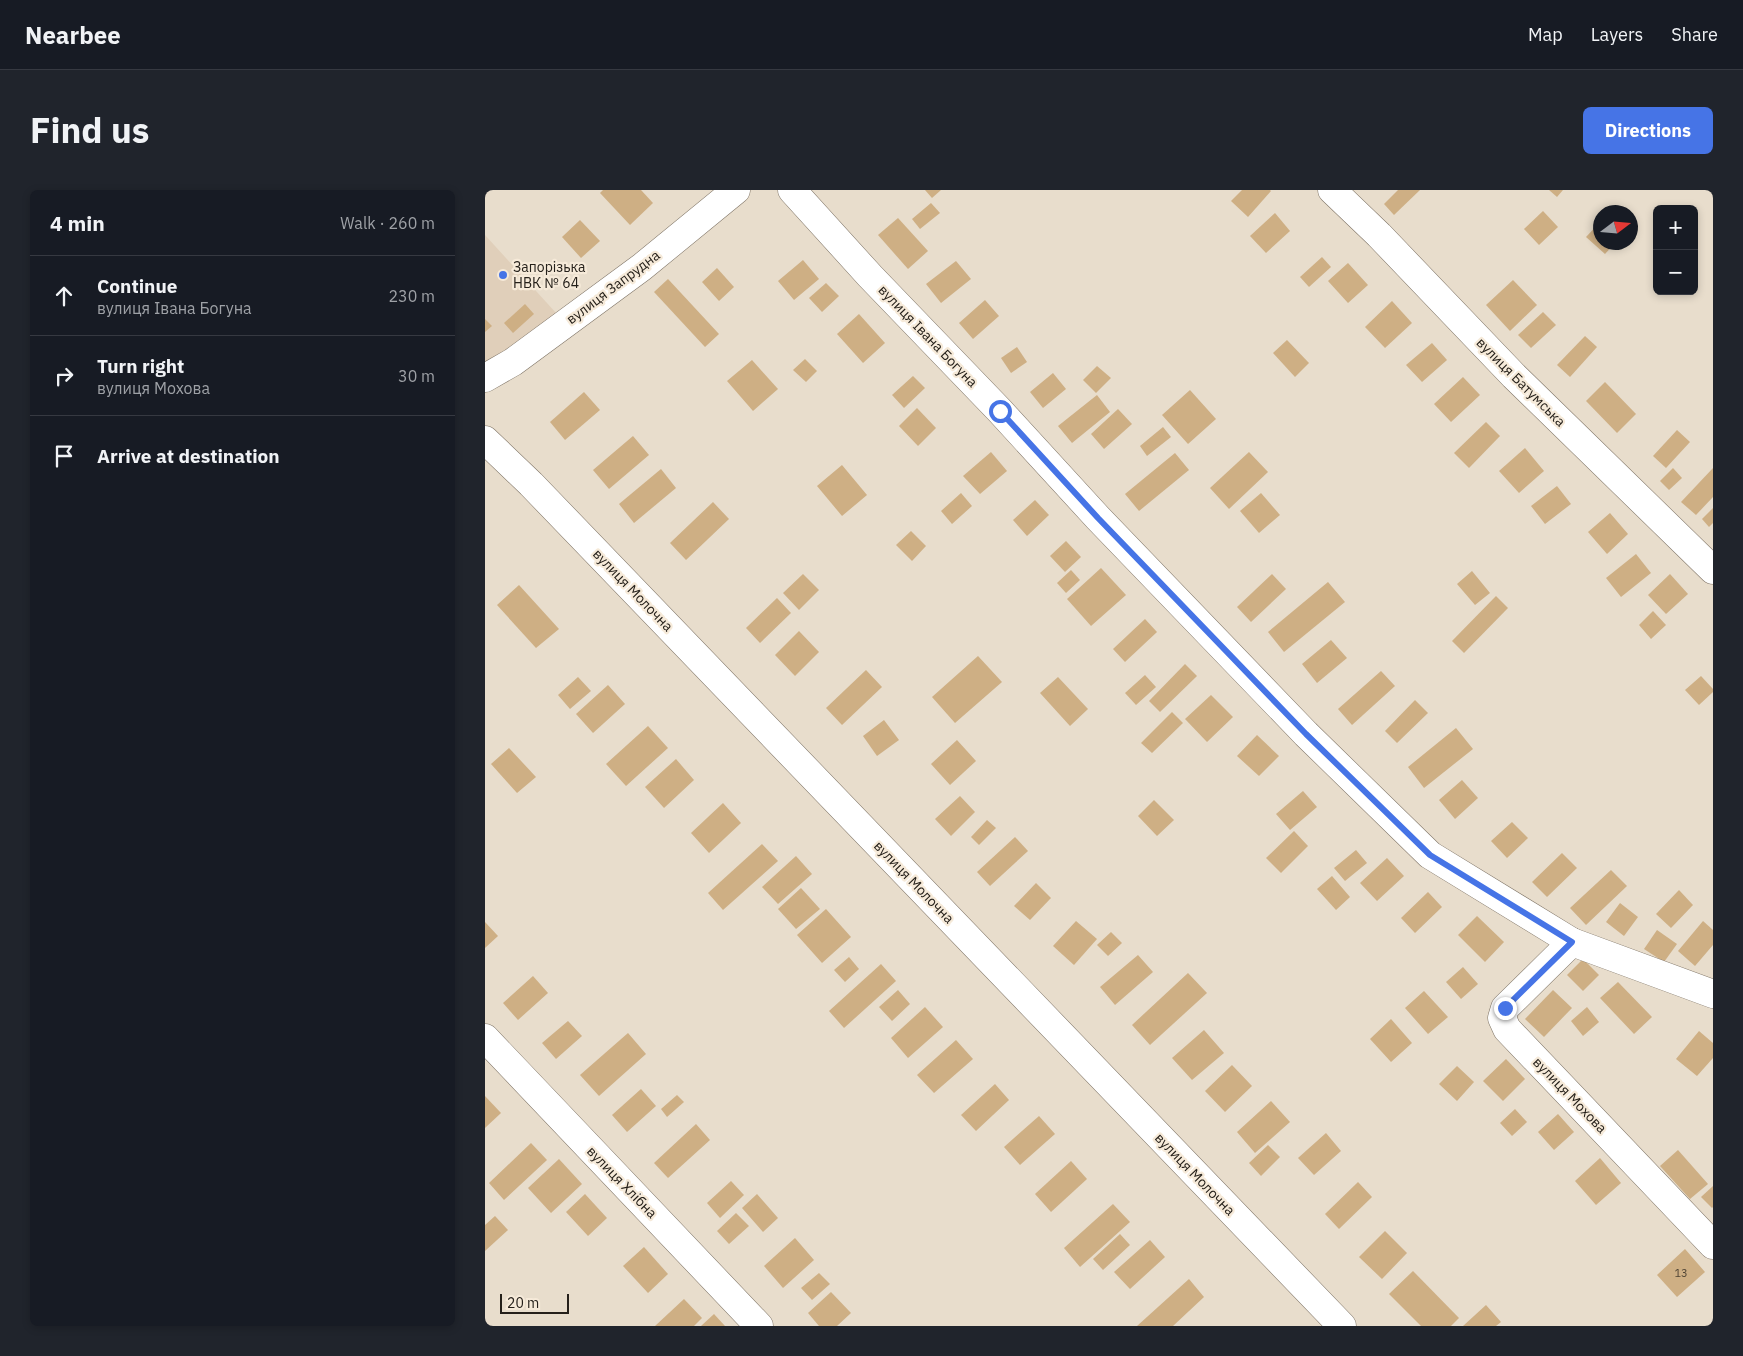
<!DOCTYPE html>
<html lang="en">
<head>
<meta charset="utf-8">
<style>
	:root { --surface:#171b24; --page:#20242c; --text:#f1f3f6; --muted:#9ea1a6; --line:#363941; --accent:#4674e6 }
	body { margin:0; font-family:"IBM Plex Sans",sans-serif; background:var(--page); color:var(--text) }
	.controls { position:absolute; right:15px; top:15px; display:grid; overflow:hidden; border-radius:8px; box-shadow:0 2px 8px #0003 }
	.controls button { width:45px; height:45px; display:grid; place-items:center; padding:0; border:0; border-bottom:1px solid var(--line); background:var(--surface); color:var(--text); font:25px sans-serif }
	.compass { position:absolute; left:1108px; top:15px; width:45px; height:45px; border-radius:50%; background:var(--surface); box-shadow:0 2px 8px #0003; rotate:74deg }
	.scale { position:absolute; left:15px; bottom:12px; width:69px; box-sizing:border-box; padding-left:5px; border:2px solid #25201a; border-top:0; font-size:14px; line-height:18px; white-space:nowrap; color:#25201a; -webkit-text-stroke:4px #f6ead9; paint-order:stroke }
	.stop { position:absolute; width:15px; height:15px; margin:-11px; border:4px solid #4674e6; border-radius:50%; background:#fff }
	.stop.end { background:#4674e6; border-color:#fff; box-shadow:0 1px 5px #0008 }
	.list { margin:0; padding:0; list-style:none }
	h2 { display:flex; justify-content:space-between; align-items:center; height:65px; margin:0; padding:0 20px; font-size:21px }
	h2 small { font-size:16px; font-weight:400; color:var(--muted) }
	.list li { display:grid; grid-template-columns:32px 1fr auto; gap:15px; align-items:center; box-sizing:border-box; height:80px; padding:0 20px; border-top:1px solid var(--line) }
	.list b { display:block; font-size:19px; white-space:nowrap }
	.list p { margin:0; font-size:16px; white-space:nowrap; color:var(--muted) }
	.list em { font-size:16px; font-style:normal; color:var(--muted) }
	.icon { flex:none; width:28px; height:28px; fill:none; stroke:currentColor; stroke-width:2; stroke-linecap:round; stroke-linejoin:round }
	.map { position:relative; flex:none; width:1228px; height:1136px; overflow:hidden; border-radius:8px }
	header { display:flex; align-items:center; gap:30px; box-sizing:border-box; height:70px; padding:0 25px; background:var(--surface); border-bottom:1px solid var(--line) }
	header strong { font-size:24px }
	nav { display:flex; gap:28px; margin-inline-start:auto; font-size:18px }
	.intro { display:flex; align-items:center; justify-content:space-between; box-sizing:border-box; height:120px; padding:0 30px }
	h1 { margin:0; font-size:35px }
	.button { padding:12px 22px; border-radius:8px; background:var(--accent); color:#fff; font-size:18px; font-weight:700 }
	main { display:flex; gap:30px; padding:0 30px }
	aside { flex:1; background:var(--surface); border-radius:8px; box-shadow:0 2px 8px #0003 }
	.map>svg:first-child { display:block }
	.built { fill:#e0cfba }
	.building { fill:#ceaf84 }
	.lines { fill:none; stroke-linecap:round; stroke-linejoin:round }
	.minor-casing { stroke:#7e7365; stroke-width:29 }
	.minor { stroke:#fff; stroke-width:28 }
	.route { stroke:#4674e6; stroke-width:6 }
	.poi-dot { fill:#4674e6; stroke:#f6ead9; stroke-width:2 }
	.labels { text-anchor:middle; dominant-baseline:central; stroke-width:4.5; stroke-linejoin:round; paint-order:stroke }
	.number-label { font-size:11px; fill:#4f4434 }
	.poi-label { font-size:14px; fill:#25201a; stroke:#f6ead9; text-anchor:start }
	.street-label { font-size:14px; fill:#25201a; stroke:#f6ead9 }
</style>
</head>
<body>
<header>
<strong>Nearbee</strong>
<nav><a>Map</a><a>Layers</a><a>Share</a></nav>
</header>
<div class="intro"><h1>Find us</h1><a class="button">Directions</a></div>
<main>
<aside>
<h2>4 min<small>Walk · 260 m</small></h2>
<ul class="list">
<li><svg class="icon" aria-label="ahead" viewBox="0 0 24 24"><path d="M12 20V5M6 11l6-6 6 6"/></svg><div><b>Continue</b><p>вулиця Івана Богуна</p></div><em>230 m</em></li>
<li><svg class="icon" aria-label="right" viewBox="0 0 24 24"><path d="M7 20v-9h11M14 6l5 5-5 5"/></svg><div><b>Turn right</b><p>вулиця Мохова</p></div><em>30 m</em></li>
<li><svg class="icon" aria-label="arrive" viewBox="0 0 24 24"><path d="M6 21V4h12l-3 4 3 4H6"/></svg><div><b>Arrive at destination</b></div></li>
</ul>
</aside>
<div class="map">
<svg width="1228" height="1136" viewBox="0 0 1228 1136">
	<rect width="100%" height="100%" fill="#e8ddcc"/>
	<polygon class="built" points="0,45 72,124 0,180"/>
	<g class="building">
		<polygon points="118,0 156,0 168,13 145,35 115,3"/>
		<polygon points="440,0 456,0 447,8"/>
		<polygon points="757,0 785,0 786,1 763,27 746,11"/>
		<polygon points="913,0 935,0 909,25 899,14"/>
		<polygon points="1064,0 1078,0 1072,7"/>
		<polygon points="446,13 455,23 435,39 427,29"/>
		<polygon points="1058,21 1073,37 1054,55 1039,39"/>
		<polygon points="790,23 805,41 781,63 765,46"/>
		<polygon points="413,28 443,61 423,79 393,45"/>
		<polygon points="95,30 115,51 96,68 77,47"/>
		<polygon points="1116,31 1116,52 1131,52 1120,64 1101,47"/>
		<polygon points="837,67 846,77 824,97 815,87"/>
		<polygon points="318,70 334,89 309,110 293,91"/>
		<polygon points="471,71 486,89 456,113 441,94"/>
		<polygon points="863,73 883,95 863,113 843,91"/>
		<polygon points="232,78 249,97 234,111 217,92"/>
		<polygon points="183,89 234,144 220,157 169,102"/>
		<polygon points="1028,90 1052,115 1025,141 1001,115"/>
		<polygon points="341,93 354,106 337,122 324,108"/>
		<polygon points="500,110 514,126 488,149 474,133"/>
		<polygon points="907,111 927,133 900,158 880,137"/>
		<polygon points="40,114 49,124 28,143 19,133"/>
		<polygon points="1058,122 1071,135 1046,158 1033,145"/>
		<polygon points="374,124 400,153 378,173 352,144"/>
		<polygon points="0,129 7,136 0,142"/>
		<polygon points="1100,146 1112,157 1085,187 1072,175"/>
		<polygon points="802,150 824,173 810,187 788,163"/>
		<polygon points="947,153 962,170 937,192 921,175"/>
		<polygon points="532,157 542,172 526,183 516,168"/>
		<polygon points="320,169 332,181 321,192 308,180"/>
		<polygon points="267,170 293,199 268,221 242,191"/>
		<polygon points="612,176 626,188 611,203 598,190"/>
		<polygon points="568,183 581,199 558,218 545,202"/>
		<polygon points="428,186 440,198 419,218 407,205"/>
		<polygon points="978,187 995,205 966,232 949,214"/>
		<polygon points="1120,192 1151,224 1132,243 1101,211"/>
		<polygon points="705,200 731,229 703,254 677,225"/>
		<polygon points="99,202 115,220 80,250 65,232"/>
		<polygon points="612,205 625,222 587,253 573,236"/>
		<polygon points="432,218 451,238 433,256 414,236"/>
		<polygon points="633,219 647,234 619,259 606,244"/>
		<polygon points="1001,232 1015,246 984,278 969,263"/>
		<polygon points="678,237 686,247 662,266 655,256"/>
		<polygon points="1192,240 1205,252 1181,278 1168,266"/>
		<polygon points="148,246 164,265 124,299 108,280"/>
		<polygon points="1040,258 1059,281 1034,303 1014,281"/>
		<polygon points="506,262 522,281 495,304 478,286"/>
		<polygon points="764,262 783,282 744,319 725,298"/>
		<polygon points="690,263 704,280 654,321 640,304"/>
		<polygon points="357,275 382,305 357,326 332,296"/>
		<polygon points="1188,278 1197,288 1184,300 1175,291"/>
		<polygon points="1228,278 1228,307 1211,325 1196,312"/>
		<polygon points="176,279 191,298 149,333 134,314"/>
		<polygon points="1072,296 1086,314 1060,334 1046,316"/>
		<polygon points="476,303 487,316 467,334 456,321"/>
		<polygon points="776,303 795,325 774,343 755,321"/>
		<polygon points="550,310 564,325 542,346 528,330"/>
		<polygon points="228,312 244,329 201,370 185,353"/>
		<polygon points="1228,318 1228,333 1224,337 1217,329"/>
		<polygon points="1125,323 1143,344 1122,364 1103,342"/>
		<polygon points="426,341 441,356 427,371 411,355"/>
		<polygon points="581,351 596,367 580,382 565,366"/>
		<polygon points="1151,364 1166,383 1136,407 1121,388"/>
		<polygon points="616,378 641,405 606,436 582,409"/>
		<polygon points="586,380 595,390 581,403 572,393"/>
		<polygon points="987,381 1005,403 990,415 972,394"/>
		<polygon points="318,384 334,400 314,420 298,403"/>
		<polygon points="787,384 801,399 766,432 752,417"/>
		<polygon points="1185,384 1203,404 1181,424 1163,405"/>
		<polygon points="843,392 860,412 799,462 783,442"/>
		<polygon points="34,395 74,439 51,458 12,415"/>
		<polygon points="1011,406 1023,418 979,463 967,451"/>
		<polygon points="292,408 306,423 275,453 261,438"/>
		<polygon points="1168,421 1181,435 1166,449 1154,435"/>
		<polygon points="660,429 672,442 640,472 628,459"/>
		<polygon points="314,441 334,462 310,486 290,465"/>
		<polygon points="846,450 862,468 832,493 817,474"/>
		<polygon points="493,466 517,492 470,533 447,507"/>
		<polygon points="700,474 712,486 675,522 664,511"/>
		<polygon points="381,480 397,497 357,535 341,518"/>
		<polygon points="896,481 910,496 867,535 853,519"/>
		<polygon points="660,485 671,497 651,515 640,503"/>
		<polygon points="1216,486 1228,499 1228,502 1214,515 1200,500"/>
		<polygon points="93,487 106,501 85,519 73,505"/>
		<polygon points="573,487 603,519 585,536 555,503"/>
		<polygon points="123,495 140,514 108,543 91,524"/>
		<polygon points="726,505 748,527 722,552 700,529"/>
		<polygon points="930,510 943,523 912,553 900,541"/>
		<polygon points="687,522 698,533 667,563 656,553"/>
		<polygon points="399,530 414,550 392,566 378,546"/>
		<polygon points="163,536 183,558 141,596 121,574"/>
		<polygon points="971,538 988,559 939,598 923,577"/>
		<polygon points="772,545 794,566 774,586 752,566"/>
		<polygon points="472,550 491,571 465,595 446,574"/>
		<polygon points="24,558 51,587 32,603 6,574"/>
		<polygon points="191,569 209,590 179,618 160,597"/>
		<polygon points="977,590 993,608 970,629 954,610"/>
		<polygon points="818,601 832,617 805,640 791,624"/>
		<polygon points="475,606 490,622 466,646 450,629"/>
		<polygon points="669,610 689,630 672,646 653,626"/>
		<polygon points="238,613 256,633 224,663 206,643"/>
		<polygon points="502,630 511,638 494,655 486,647"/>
		<polygon points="1027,632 1043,648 1022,668 1006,651"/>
		<polygon points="809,641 823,656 796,683 781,668"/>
		<polygon points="530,647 543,661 505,696 492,682"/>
		<polygon points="277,654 293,671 238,720 223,703"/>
		<polygon points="871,660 882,673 860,691 849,678"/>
		<polygon points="1077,663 1092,678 1062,707 1047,692"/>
		<polygon points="311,666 327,684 293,714 277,697"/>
		<polygon points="902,668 919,686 892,711 875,693"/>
		<polygon points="1126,680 1142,696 1101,735 1085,718"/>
		<polygon points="847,686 865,707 851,720 832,699"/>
		<polygon points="551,693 566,708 545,730 529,716"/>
		<polygon points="316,698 335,719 311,739 293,719"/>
		<polygon points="1194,700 1208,715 1186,738 1171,724"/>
		<polygon points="943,702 957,717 930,743 916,728"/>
		<polygon points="1135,713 1153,727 1139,746 1121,732"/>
		<polygon points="341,719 366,747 337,773 312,745"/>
		<polygon points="992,726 1019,752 1000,772 973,745"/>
		<polygon points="591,731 612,749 589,775 568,756"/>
		<polygon points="1218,731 1228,740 1228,755 1210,776 1193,761"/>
		<polygon points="0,732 13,746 0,758"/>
		<polygon points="1172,740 1192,754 1179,772 1159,759"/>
		<polygon points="626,742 637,753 623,766 612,755"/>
		<polygon points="653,765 668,782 630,815 615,797"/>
		<polygon points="364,767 374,779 360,792 349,780"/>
		<polygon points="1098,769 1114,785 1098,801 1082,785"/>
		<polygon points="396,774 411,791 359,838 344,821"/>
		<polygon points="978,777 993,794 976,809 961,792"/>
		<polygon points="703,783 722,803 665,855 647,835"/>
		<polygon points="48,786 63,803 33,830 18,813"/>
		<polygon points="1133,792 1167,827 1149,844 1115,808"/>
		<polygon points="413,800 425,814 407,831 394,817"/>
		<polygon points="1068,800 1087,818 1059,847 1040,829"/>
		<polygon points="939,801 963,827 943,844 920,818"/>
		<polygon points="440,817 458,837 423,868 406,848"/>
		<polygon points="1102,817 1114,832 1098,846 1086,831"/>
		<polygon points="906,829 927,853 906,872 885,849"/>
		<polygon points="83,831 97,846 71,869 57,853"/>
		<polygon points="719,840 739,863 707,890 687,868"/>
		<polygon points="1214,841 1228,853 1228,868 1212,886 1191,869"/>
		<polygon points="143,843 161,864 114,906 95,885"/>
		<polygon points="471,850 488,869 449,903 432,885"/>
		<polygon points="1021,869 1040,889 1018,911 998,891"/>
		<polygon points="747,875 767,896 740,922 720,901"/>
		<polygon points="972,876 989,892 972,911 954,894"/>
		<polygon points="510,894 524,910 491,941 476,925"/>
		<polygon points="156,899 171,916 142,942 127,925"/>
		<polygon points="192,905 199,912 182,927 176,919"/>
		<polygon points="0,906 16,923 0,938"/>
		<polygon points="786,911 805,932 770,963 752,942"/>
		<polygon points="1030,919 1042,932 1027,946 1015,933"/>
		<polygon points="1073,924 1089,942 1069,960 1053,942"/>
		<polygon points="554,926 570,944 535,975 519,957"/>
		<polygon points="211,934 225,950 183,988 169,973"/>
		<polygon points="841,943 856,961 829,985 813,968"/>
		<polygon points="46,953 62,970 19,1010 4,993"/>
		<polygon points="783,955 795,967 776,986 764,973"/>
		<polygon points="1193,960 1223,994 1205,1009 1175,976"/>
		<polygon points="1115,968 1136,993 1111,1015 1090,991"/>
		<polygon points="74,969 97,994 66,1023 43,998"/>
		<polygon points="586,971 602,989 566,1022 550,1004"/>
		<polygon points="246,991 259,1005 235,1028 222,1013"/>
		<polygon points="873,992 887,1007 854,1039 840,1024"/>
		<polygon points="1228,996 1228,1017 1227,1018 1216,1007"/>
		<polygon points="100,1004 122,1028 103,1046 81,1022"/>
		<polygon points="272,1004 293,1028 278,1042 257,1018"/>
		<polygon points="628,1014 645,1032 595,1077 579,1058"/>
		<polygon points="251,1023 264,1036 244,1054 232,1041"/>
		<polygon points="10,1026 23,1040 0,1061 0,1035"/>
		<polygon points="900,1041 922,1063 897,1089 874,1067"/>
		<polygon points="635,1044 645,1055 618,1080 608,1069"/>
		<polygon points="310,1048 329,1070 298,1098 279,1076"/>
		<polygon points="665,1050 680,1067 645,1099 629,1082"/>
		<polygon points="159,1057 183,1084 163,1103 138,1076"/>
		<polygon points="1200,1059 1220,1082 1192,1107 1172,1085"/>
		<polygon points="928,1081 974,1128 966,1136 936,1136 904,1104"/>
		<polygon points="334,1083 345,1094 327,1110 316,1098"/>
		<polygon points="704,1089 719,1107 688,1136 652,1136"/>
		<polygon points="346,1102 366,1123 352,1136 334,1136 323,1123"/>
		<polygon points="199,1109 217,1128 209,1136 170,1136"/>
		<polygon points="1001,1115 1016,1132 1011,1136 978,1136"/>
		<polygon points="229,1124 240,1136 216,1136"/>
	</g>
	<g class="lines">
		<defs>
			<g id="minor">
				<polyline points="307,0 385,86 515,221 613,328 821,544 945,665 1087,752 1228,804"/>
				<polyline points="847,0 894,45 1029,186 1228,380"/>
				<polyline points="0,188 28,172 157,77 251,0"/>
				<polyline points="0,250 46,294 857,1136"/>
				<polyline points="1087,752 1020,818 1017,828 1022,839 1228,1055"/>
				<polyline points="0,848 274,1136"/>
			</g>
		</defs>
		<use href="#minor" class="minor-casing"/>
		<use href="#minor" class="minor"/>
	</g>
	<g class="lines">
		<polyline class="route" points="515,221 613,328 821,544 945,665 1087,752 1020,818"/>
	</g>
	<circle class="poi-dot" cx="18" cy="85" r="5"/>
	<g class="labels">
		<g class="number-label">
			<text x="1196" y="1083">13</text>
		</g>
		<g class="poi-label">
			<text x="28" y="77">Запорізька<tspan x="28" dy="16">НВК № 64</tspan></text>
		</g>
		<g class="street-label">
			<text transform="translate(128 97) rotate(-37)">вулиця Запрудна</text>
			<text transform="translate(443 146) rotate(46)">вулиця Івана Богуна</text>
			<text transform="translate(1036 192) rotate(45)">вулиця Батумська</text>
			<text transform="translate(148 400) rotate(46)">вулиця Молочна</text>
			<text transform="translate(429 692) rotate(46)">вулиця Молочна</text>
			<text transform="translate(1085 905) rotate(46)">вулиця Мохова</text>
			<text transform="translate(710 984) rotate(46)">вулиця Молочна</text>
			<text transform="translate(137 992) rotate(46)">вулиця Хлібна</text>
		</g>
	</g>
</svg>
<div class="controls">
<button>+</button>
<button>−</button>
</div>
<svg class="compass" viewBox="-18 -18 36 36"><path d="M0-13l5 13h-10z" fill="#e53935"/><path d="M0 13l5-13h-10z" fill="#9ea1a6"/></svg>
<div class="scale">20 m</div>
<div class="stop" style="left:515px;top:221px"></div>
<div class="stop end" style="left:1020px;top:818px"></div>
</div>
</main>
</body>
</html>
